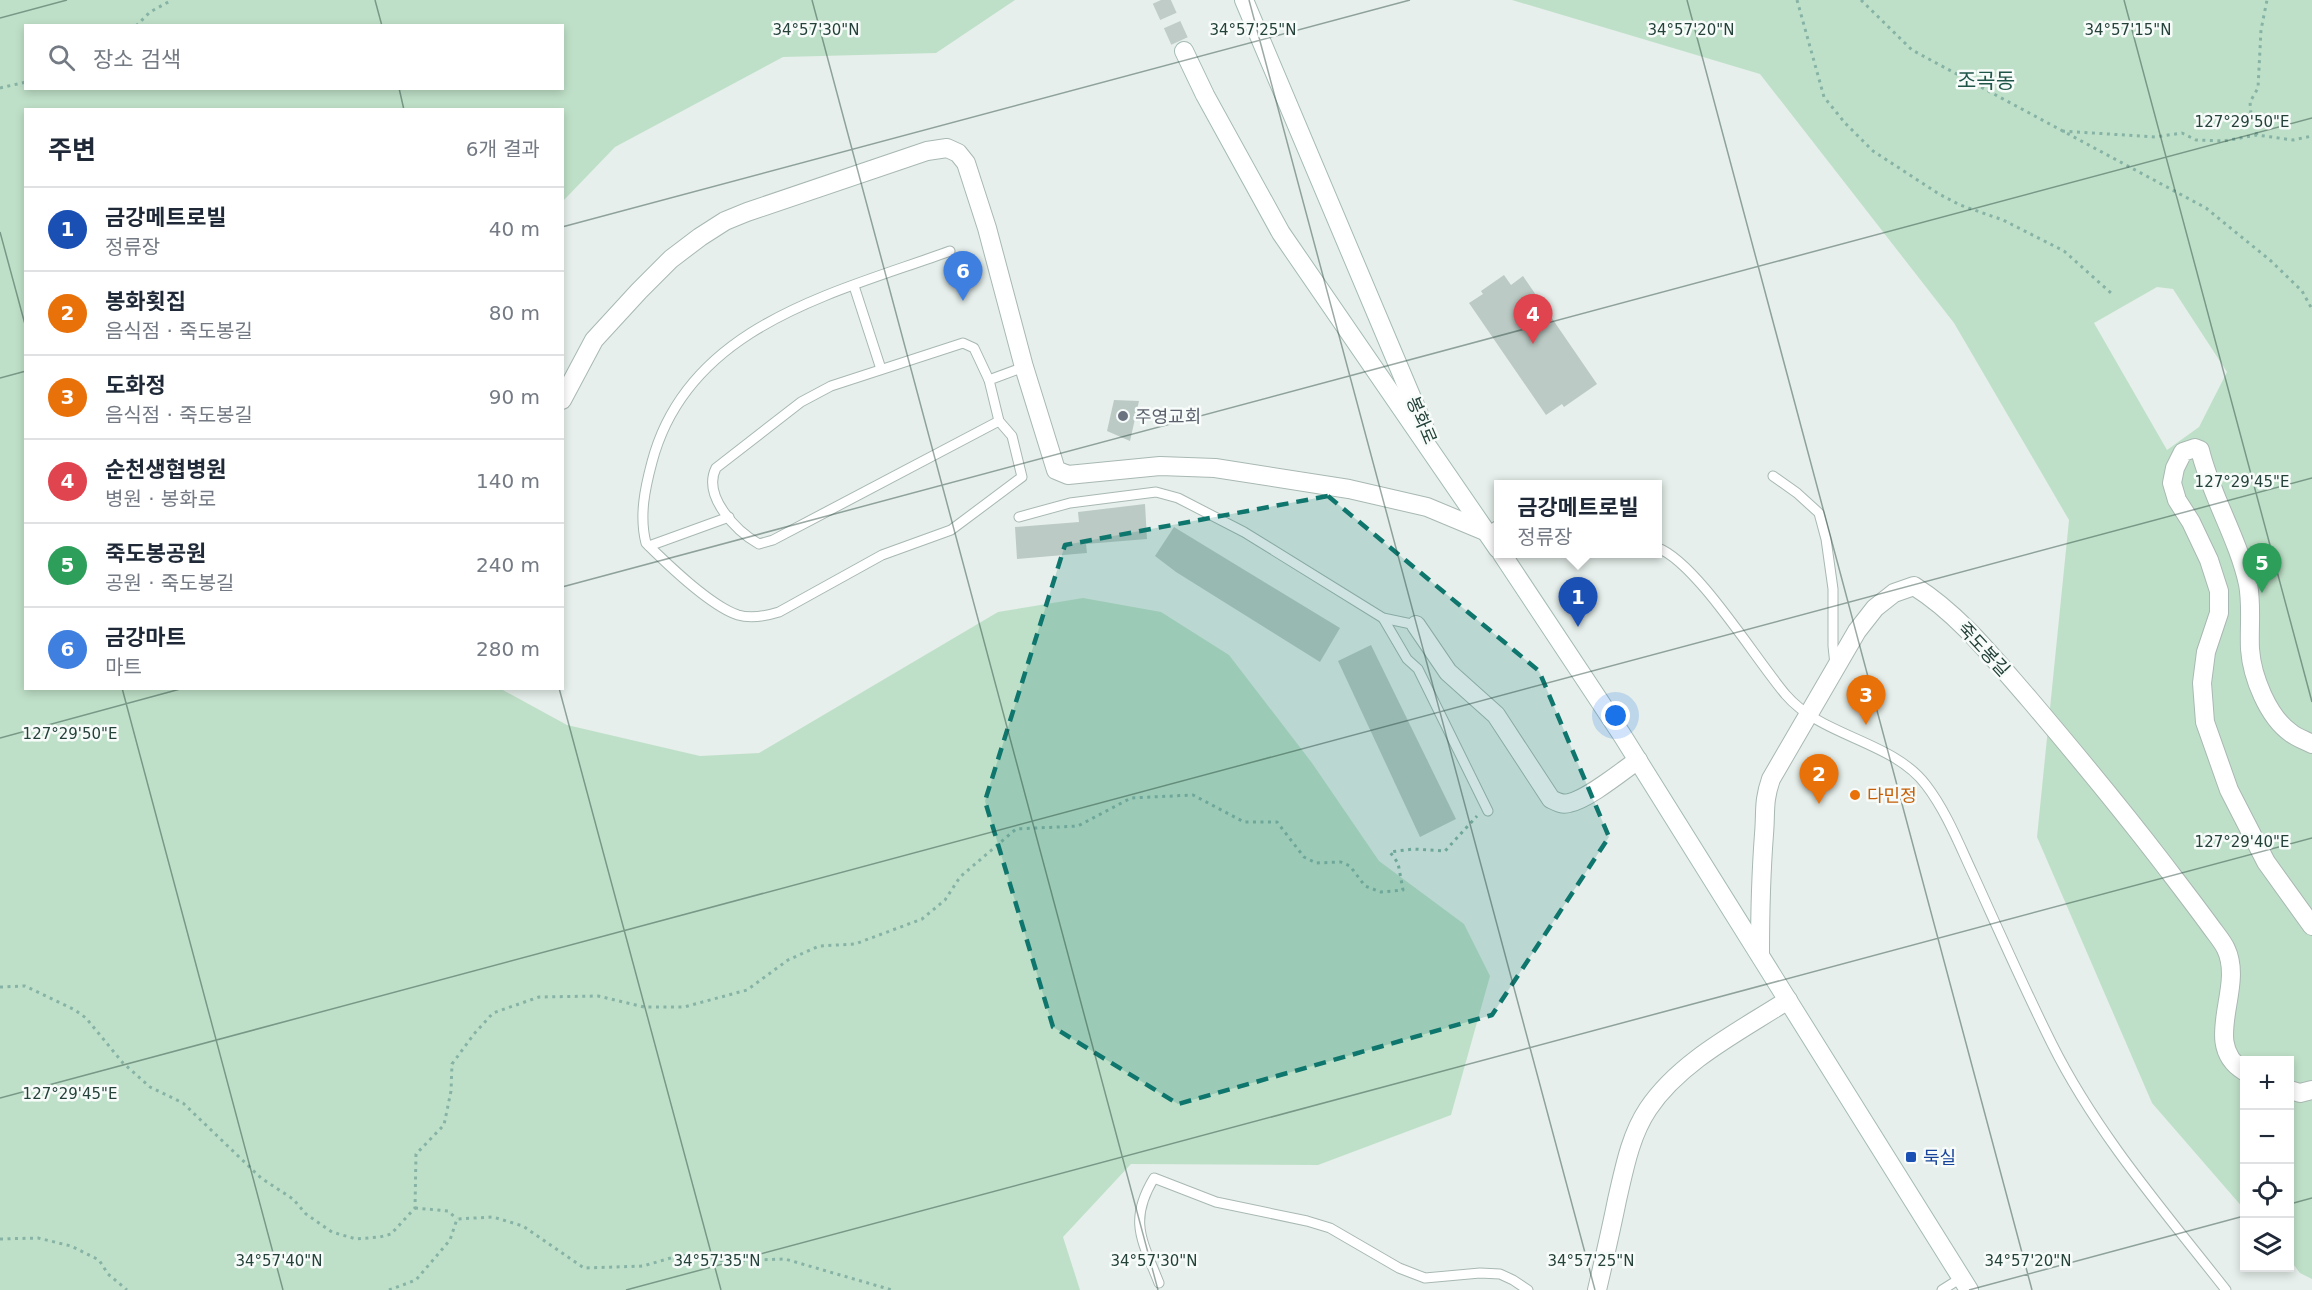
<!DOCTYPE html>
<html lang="ko">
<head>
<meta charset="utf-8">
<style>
	:root { --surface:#fff; --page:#f2f2f3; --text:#1f2937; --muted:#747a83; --line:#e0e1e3; --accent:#2563eb }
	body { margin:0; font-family:"DejaVu Sans","Noto Sans KR",sans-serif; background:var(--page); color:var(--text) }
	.controls { position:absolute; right:18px; bottom:18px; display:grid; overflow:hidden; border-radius:0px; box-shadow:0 3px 9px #0003 }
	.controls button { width:54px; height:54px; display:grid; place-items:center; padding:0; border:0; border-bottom:2px solid var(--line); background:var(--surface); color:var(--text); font:30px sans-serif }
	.you { position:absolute; left:1616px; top:716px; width:21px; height:21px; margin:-15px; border:4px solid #fff; border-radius:50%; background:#1a73e8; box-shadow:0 0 0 9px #1a73e833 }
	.badge { display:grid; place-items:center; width:39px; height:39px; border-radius:50%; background:var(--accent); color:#fff; font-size:20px; font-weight:700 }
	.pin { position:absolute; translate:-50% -50px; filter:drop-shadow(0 2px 3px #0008) }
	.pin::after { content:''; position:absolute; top:32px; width:21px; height:18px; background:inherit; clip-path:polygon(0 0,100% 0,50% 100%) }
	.popup { position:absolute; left:1494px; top:480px; width:168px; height:78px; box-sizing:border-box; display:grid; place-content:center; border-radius:0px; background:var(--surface); filter:drop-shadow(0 2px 4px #0005); font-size:20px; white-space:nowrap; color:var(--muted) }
	.popup b { font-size:22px; color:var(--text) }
	.popup::after { content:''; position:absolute; left:50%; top:100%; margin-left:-12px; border:12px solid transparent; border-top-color:var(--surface) }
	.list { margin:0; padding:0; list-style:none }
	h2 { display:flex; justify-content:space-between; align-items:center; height:78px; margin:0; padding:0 24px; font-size:26px }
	h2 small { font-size:20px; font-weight:400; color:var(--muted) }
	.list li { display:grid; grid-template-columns:39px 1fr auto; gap:18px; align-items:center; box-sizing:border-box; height:84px; padding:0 24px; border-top:2px solid var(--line) }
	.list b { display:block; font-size:22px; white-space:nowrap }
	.list p { margin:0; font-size:20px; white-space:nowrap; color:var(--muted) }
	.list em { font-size:20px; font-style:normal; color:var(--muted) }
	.icon { flex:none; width:33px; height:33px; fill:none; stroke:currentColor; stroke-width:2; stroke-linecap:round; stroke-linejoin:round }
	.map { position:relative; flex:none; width:2312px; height:1290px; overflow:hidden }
	.search { position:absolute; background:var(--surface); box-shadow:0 3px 9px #0003; left:24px; top:24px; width:540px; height:66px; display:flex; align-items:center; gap:15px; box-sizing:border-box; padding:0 21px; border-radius:0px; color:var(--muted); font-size:22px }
	.panel { position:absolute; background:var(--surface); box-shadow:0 3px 9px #0003; left:24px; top:108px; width:540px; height:582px; border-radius:0px }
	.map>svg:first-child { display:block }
	.green { fill:#bfe0c8; fill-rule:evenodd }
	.building { fill:#bbcac4 }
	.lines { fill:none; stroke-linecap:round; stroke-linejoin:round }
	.secondary-tunnel { stroke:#bfccc8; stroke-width:18; stroke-dasharray:18 9; stroke-linecap:butt }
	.service-casing { stroke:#a8b8b2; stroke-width:11 }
	.minor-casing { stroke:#a8b8b2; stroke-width:20 }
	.secondary-casing { stroke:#a4bbb3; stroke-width:20 }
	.path { stroke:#86b3a5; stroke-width:3; stroke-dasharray:3 4.5; stroke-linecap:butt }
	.service { stroke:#fff; stroke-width:9 }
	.minor { stroke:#fff; stroke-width:18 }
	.secondary { stroke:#fff; stroke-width:18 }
	.marked { fill:#0f766e; fill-opacity:0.2; stroke:#0f766e; stroke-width:4.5; stroke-dasharray:12 8; stroke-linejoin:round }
	.ticks { fill:none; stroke:#24423a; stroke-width:1.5; stroke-opacity:0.45 }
	.worship-dot { fill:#6b7280; stroke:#f7fbf9; stroke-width:2 }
	.food-dot { fill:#e8710a; stroke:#f7fbf9; stroke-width:2 }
	.transit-dot { fill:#1a4fb4; stroke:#f7fbf9; stroke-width:2 }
	.labels { text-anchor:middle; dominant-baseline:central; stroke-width:5; stroke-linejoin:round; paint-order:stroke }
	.worship-label { font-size:18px; fill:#5b616d; stroke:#f7fbf9; text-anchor:start }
	.street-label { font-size:18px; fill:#24423a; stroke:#f7fbf9 }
	.food-label { font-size:18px; fill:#c56008; stroke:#f7fbf9; text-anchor:start }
	.transit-label { font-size:18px; fill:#164399; stroke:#f7fbf9; text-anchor:start }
	.quarter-label { font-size:21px; fill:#1f5548; stroke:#f7fbf9 }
	.ticks-label { font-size:15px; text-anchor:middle; fill:#24423a; stroke:#f7fbf9; stroke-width:5; stroke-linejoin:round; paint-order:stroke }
</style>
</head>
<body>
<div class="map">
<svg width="2312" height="1290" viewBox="0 0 2312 1290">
	<rect width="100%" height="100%" fill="#e6efeb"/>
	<g class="green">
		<path d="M0 0H1015L936 53 783 57 615 147 563 201 562 110H26V688L501 689 567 725 700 756 759 753 998 612 1083 598 1161 612 1229 655 1312 763 1379 861 1464 924 1490 976 1451 1115 1318 1165 1131 1164 1063 1237 1080 1290H0ZM26 26H562V88H26Z"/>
		<path d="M1512 0H2312V1279L2300 1273 2290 1260V1060H2244V1209L2152 1103 2037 837 2069 520 1954 323 1760 74ZM2157 287 2173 289 2227 372 2199 427 2167 450 2094 323Z"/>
	</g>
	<g class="building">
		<polygon points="1504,275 1511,285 1523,276 1597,384 1564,407 1562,404 1546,415 1469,303 1483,294 1481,291"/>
		<polygon points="1114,400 1139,401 1130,441 1107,431"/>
		<polygon points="1145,504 1147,539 1086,544 1087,553 1017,559 1015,527 1079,522 1078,512"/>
		<polygon points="1174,527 1340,628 1320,662 1176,572 1155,556"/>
		<polygon points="1371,645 1456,819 1420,837 1338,661"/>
	</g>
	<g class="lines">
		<polyline class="secondary-tunnel" points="1161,0 1184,51"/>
		<defs>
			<g id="service">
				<path d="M950 251C835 293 688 325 652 462 645 488 639 516 646 543 666 563 711 606 738 615 751 619 766 616 779 612L882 555 951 530 1022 477 1012 436 999 421 989 380 1024 367"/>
				<polyline points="854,286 881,369"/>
				<path d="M989 380 974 348 963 343 831 386 801 402 716 468C702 496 736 531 759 544L773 540 999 421"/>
				<polyline points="1773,476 1797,493 1819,513 1826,539 1833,589 1833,646 1835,665"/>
				<polyline points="1019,517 1070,503 1156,492 1178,498 1244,532 1383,618 1416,625"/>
				<polyline points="1487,532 1498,525"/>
				<polyline points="649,546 729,517"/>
				<path d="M1658 548C1697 563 1756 660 1786 695 1822 737 1893 741 1926 785 1946 811 1959 844 1973 874 1999 931 2024 988 2052 1044 2097 1134 2164 1211 2226 1290"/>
				<polyline points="1383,618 1407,659 1418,669 1488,811"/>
				<path d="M1159 1283C1142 1240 1128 1221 1154 1178L1216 1202 1307 1221 1330 1228 1399 1268 1425 1278 1480 1273 1500 1274 1513 1280 1528 1290"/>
				<polyline points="1942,1290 1961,1278"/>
			</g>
			<g id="minor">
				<polyline points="562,400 594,340 639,291 671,259 700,237 725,221 747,212 927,151 947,148 958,153 966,163 987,228 1024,367 1056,470 1068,475 1160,466 1215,468 1349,489 1427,507 1487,532"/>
				<path d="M1416 625 1448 672 1496 715 1551 799C1557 802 1562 805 1569 803 1588 799 1621 772 1638 760"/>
				<path d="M2312 744C2305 740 2297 738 2291 733 2268 717 2252 677 2250 649 2249 627 2252 605 2248 584 2238 538 2211 496 2200 450L2195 448 2183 452 2175 468 2172 483 2177 500 2191 522 2209 560 2219 591V613L2206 652 2202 683 2205 722 2229 790 2266 862 2312 926"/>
				<path d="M1760 955C1760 914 1761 874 1764 834 1766 811 1763 802 1771 779L1857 631 1875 608 1894 593 1914 586C1960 615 1994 659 2030 700 2075 753 2119 806 2162 862 2178 883 2195 905 2211 927 2216 934 2223 942 2226 949 2245 989 2200 1044 2244 1071"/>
				<polyline points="2290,1090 2300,1093 2312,1090"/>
				<path d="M1597 1290C1604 1260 1611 1230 1617 1200 1624 1170 1630 1136 1648 1109 1680 1061 1740 1031 1788 1000"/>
			</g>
			<g id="secondary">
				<polyline points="1244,0 1425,429"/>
				<polyline points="1184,51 1205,95 1281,233 1498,549"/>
				<polyline points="1502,554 1622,735 1969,1290"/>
			</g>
		</defs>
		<use href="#service" class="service-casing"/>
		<use href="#minor" class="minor-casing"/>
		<use href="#secondary" class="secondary-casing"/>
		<g class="path">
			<polyline points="1797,0 1824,97 1845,123 1873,151 1939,194 1960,205 2003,220 2064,251 2111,293"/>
			<polyline points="1861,0 1912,50 2206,208 2271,261 2302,291 2312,309"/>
			<polyline points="136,26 150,12 172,0"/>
			<polyline points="0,88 26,82"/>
			<polyline points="2062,131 2155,137 2182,133 2196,140 2224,141 2257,135 2293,140 2312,136"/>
			<polyline points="2257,135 2251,115 2250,102 2258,88 2261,30 2267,0"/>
			<polyline points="0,987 25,986 75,1010 86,1018 123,1063 150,1087 183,1103 261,1178 293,1199 306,1214 332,1232 356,1239 380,1237 391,1234 415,1208 416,1154 444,1125 451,1091 452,1064 474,1034 493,1013 539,997 598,996 644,1007 684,1007 747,990 788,960 819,946 855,944 922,919 945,900 960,877 1016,829 1078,826 1131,798 1193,795 1244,822 1277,822 1304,857 1316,863 1341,862 1350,866 1365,886 1381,892 1403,890 1398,863 1390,852 1413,849 1445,851 1477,816"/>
			<polyline points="415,1208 448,1211 457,1219"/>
			<polyline points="0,1239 38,1238 71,1246 99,1260 108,1274 127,1290"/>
			<polyline points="389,1290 416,1280 450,1240 457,1219 493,1217 523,1226 584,1268 643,1266 681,1255 725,1261 785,1259 892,1290"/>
		</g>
		<use href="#service" class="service"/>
		<use href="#minor" class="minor"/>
		<use href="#secondary" class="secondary"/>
	</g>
	<path class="marked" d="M1328 496 1539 671 1609 837 1492 1015 1178 1104 1053 1027 985 801 1065 545Z"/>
	<path class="ticks" d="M375 0 382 26M812 0 1158 1290M1249 0 1595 1290M1687 0 2032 1290M2124 0 2312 702M0 18 67 0M399 88 404 110M562 227 1410 0M0 232 26 328M0 378 26 371M562 587 2312 118M122 688 283 1290M559 688 721 1290M0 738 184 688M0 1098 2312 478M2290 1204 2312 1198M626 1290 2312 838M1969 1290 2244 1216"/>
	<circle class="worship-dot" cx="1123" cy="416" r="6"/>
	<circle class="food-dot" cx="1855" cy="795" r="6"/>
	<rect class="transit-dot" x="1905" y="1151" width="12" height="12" rx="3"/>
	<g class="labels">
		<g class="worship-label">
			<text x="1135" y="416">주영교회</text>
		</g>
		<g class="street-label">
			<text transform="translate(1422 420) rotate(67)">봉화로</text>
			<text transform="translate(1984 649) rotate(47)">죽도봉길</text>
		</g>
		<g class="food-label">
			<text x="1867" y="795">다민정</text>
		</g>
		<g class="transit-label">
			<text x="1923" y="1157">둑실</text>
		</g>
		<g class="quarter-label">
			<text x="1986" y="81">조곡동</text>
		</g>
	</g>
	<g class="ticks-label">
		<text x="816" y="35">34°57'30"N</text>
		<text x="1253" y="35">34°57'25"N</text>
		<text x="1691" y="35">34°57'20"N</text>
		<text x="2128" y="35">34°57'15"N</text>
		<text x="2242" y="127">127°29'50"E</text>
		<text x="2242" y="487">127°29'45"E</text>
		<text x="70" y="739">127°29'50"E</text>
		<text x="2242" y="847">127°29'40"E</text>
		<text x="70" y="1099">127°29'45"E</text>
		<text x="279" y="1266">34°57'40"N</text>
		<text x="717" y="1266">34°57'35"N</text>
		<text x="1154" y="1266">34°57'30"N</text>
		<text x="1591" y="1266">34°57'25"N</text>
		<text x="2028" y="1266">34°57'20"N</text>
	</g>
</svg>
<div class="controls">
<button>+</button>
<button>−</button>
<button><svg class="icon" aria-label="locate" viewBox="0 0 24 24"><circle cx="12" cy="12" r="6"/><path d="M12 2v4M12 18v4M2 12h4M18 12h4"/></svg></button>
<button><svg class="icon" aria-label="layers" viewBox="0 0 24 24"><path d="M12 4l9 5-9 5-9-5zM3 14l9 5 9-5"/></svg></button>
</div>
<div class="you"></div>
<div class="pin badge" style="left:1578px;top:627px;background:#1a4fb4">1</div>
<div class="popup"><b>금강메트로빌</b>정류장</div>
<div class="pin badge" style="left:1819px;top:804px;background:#e8710a">2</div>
<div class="pin badge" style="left:1866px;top:725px;background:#e8710a">3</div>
<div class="pin badge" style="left:1533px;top:344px;background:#e0444e">4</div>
<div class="pin badge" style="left:2262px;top:593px;background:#2e9e5b">5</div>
<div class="pin badge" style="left:963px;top:301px;background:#3f7fe0">6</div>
<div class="search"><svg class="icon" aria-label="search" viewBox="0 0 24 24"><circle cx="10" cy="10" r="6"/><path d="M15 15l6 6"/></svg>장소 검색</div>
<section class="panel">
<h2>주변<small>6개 결과</small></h2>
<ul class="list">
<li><span class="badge" style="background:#1a4fb4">1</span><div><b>금강메트로빌</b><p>정류장</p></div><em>40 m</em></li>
<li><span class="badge" style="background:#e8710a">2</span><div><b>봉화횟집</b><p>음식점 · 죽도봉길</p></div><em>80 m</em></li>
<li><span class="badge" style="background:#e8710a">3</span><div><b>도화정</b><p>음식점 · 죽도봉길</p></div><em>90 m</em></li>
<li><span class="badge" style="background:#e0444e">4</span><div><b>순천생협병원</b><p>병원 · 봉화로</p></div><em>140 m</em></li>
<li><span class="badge" style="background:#2e9e5b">5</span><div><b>죽도봉공원</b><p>공원 · 죽도봉길</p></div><em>240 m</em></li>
<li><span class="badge" style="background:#3f7fe0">6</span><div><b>금강마트</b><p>마트</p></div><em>280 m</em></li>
</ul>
</section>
</div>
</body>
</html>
